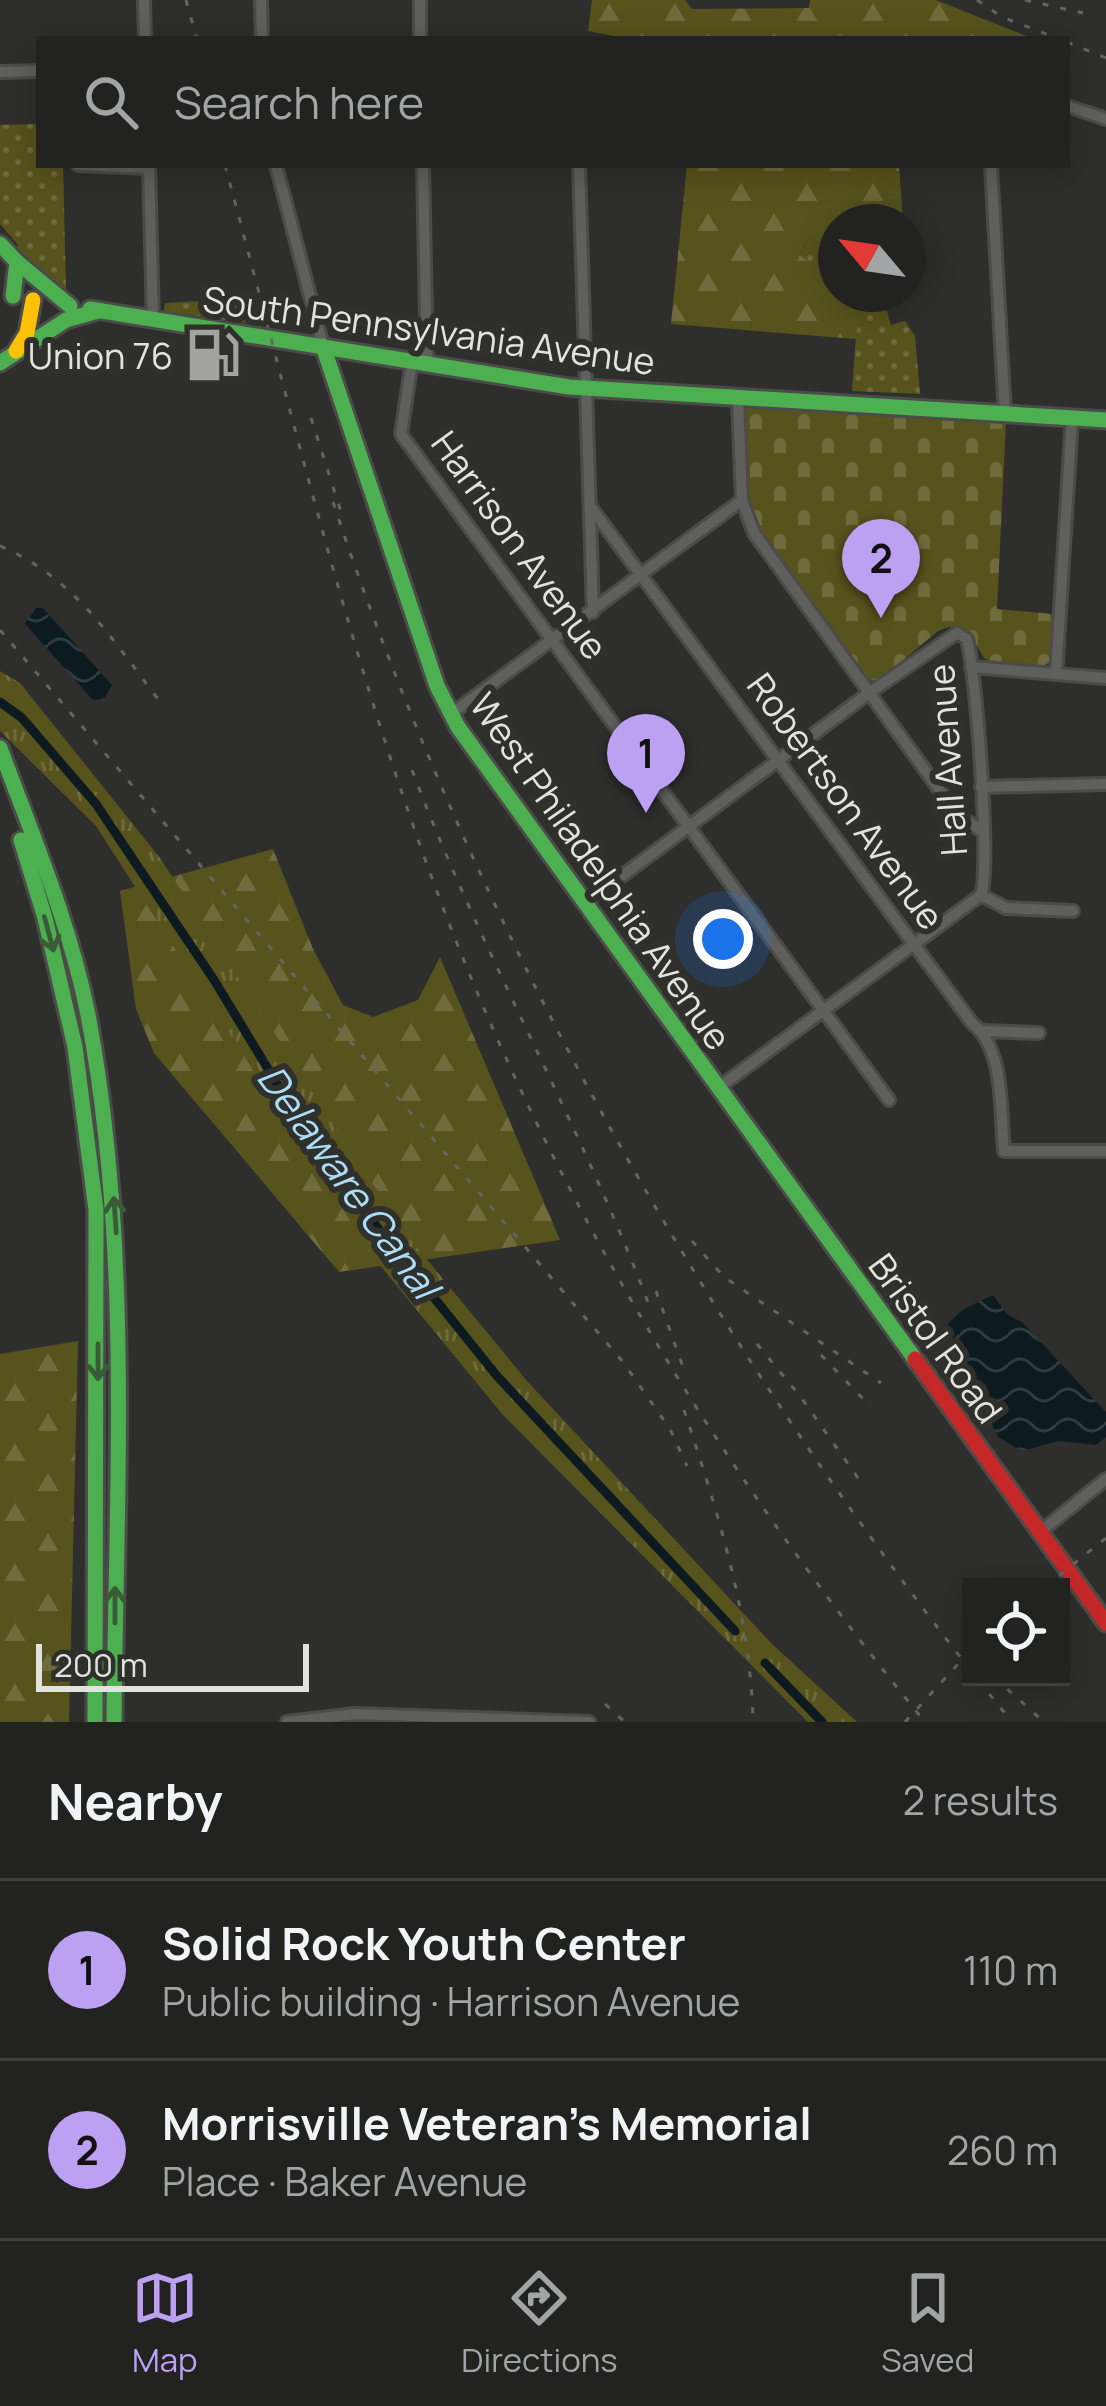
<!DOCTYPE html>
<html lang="en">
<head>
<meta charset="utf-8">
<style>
	:root { --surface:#222221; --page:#2e2f2e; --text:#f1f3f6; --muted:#a2a4a5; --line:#3f3f3f; --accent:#bca0f2 }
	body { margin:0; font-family:Manrope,sans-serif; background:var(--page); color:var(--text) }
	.controls { position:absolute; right:36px; bottom:36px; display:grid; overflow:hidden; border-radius:0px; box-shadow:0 6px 30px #0003 }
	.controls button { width:108px; height:108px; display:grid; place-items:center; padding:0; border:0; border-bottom:3px solid var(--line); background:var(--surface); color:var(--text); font:60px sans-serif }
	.compass { position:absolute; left:818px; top:204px; width:108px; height:108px; border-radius:50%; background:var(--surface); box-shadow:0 6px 30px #0003; rotate:299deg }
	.scale { position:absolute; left:36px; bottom:30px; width:273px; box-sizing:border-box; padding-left:12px; border:6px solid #e2e2df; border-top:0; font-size:33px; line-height:42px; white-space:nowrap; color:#e2e2df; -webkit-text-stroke:9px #2f2f2b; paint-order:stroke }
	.you { position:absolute; left:723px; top:939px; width:42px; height:42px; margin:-30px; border:9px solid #fff; border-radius:50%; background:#1a73e8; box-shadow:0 0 0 18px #1a73e833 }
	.badge { display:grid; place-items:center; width:78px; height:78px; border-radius:50%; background:var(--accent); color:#111; font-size:39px; font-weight:700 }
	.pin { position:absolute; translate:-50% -99px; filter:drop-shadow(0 3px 6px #0008) }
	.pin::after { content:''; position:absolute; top:63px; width:42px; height:36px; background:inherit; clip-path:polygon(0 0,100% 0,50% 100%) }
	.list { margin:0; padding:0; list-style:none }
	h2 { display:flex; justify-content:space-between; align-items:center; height:156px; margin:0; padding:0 48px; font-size:51px }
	h2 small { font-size:39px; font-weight:400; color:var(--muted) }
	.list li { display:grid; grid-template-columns:78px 1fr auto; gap:36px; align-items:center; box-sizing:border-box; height:180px; padding:0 48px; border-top:3px solid var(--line) }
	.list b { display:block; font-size:45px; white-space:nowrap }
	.list p { margin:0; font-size:39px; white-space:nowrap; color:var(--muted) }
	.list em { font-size:39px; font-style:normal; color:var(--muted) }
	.icon { flex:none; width:66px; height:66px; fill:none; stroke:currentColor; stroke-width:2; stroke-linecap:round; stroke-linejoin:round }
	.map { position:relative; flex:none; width:1106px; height:1722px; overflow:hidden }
	.search { position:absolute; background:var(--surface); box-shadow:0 6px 30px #0003; left:36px; right:36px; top:36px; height:132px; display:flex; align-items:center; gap:30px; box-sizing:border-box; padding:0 42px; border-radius:0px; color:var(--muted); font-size:45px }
	.sheet { height:516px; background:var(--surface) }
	nav { display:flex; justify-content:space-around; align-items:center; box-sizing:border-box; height:168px; border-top:3px solid var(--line); background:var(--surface); font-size:33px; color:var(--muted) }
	nav a { display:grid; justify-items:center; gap:6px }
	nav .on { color:var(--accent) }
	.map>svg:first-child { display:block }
	.grass { fill:url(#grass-dots) }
	.forest { fill:url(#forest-firs) }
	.cemetery { fill:url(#cemetery-stones) }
	.park { fill:url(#park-tufts) }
	.water { fill:url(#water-waves) }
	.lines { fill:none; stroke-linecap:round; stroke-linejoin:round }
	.canal { stroke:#0d1b21; stroke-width:9 }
	.street-casing { stroke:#4b4b49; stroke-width:16 }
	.fast-casing { stroke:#4b4b49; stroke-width:21 }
	.slow-casing { stroke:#4b4b49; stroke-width:21 }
	.jam-casing { stroke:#4b4b49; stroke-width:21 }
	.street { stroke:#5f5f5d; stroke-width:10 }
	.fast { stroke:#4caf50; stroke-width:15 }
	.slow { stroke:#ffc107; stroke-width:15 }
	.jam { stroke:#c62828; stroke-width:15 }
	.rail { stroke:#646462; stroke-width:3; stroke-dasharray:6 12; stroke-linecap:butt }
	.oneway { stroke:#395c38 }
	.labels { text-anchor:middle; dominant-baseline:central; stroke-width:12; stroke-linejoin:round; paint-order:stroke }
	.street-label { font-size:36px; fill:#e2e2df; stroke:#2f2f2b }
	.poi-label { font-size:36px; fill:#e2e2df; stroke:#2f2f2b; text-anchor:end }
	.water-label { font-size:39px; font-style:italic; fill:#abddf6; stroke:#2f2f2b }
</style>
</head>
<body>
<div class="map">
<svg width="1106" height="1722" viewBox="0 0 1106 1722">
	<defs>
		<pattern id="grass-dots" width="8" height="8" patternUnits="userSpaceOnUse" patternTransform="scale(3)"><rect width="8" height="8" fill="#57531d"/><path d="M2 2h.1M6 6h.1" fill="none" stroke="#6f6b3d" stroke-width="1.8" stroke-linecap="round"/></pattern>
		<pattern id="forest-firs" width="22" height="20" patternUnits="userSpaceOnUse" patternTransform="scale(3)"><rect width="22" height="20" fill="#57531d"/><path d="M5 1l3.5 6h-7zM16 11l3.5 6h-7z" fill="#6f6b3d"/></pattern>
		<pattern id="cemetery-stones" width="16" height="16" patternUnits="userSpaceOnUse" patternTransform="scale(3)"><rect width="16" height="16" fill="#57531d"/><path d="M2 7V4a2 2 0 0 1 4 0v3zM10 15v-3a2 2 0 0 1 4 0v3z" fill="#6f6b3d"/></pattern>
		<pattern id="park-tufts" width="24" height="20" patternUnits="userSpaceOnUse" patternTransform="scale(3)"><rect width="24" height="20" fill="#57531d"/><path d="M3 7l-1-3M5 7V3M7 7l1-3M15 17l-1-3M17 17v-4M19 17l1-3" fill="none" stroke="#6f6b3d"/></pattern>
		<pattern id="water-waves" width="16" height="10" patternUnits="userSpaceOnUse" patternTransform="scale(3)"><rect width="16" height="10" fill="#0d1b21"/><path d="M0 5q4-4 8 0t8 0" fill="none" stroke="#303c41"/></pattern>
	</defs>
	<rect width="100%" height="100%" fill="#2e2e2c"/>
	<g class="grass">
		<polygon points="39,124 39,165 63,165 66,290 15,248 18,245 0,224 0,125"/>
		<polygon points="808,237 836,251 836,283 800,256"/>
		<polygon points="242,293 246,323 164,311 165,303 219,300"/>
		<polygon points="859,294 882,294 891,325 905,321 915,336 920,394 852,391"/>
	</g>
	<g class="forest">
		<polygon points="592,0 685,0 692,9 809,8 810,0 936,0 1034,39 629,39 588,31"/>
		<polygon points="687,165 899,165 903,222 836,222 836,251 808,237 800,255 836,283 836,294 859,294 856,339 671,324"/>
		<polygon points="273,849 313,949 343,1005 373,1017 418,1000 440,957 560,1240 339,1272 154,1053 136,1009 120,891"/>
		<polygon points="78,1341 69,1722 0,1722 0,1354"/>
	</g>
	<polygon class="cemetery" points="744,405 1006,422 997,609 1053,614 1050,662 1043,666 995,663 984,658 968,631 949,627 938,631 878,681 867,680 751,517 746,495"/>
	<polygon class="park" points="0,671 20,683 160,858 406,1234 527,1381 771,1643 857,1722 808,1722 503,1415 374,1258 96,826 0,731"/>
	<g class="water">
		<polygon points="36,608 43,608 112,685 103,701 92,699 25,624"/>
		<polygon points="993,1295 1007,1314 1023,1323 1106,1412 1106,1437 1096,1445 1059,1441 1022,1451 998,1437 981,1400 968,1388 965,1350 943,1329 962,1310"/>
	</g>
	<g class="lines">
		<g class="canal">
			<polyline points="0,702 22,718 96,804 214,980 324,1161 497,1376 735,1631"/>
			<polyline points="765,1663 822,1722"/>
		</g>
		<defs>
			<g id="street">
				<polyline points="144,0 145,39"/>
				<polyline points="261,0 262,39"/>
				<polyline points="420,0 420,39"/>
				<polyline points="0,72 39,71"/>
				<polyline points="1067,106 1106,119"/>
				<polyline points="78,165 149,168"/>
				<polyline points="149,165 153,320"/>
				<polyline points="276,165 323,346"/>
				<polyline points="423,165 427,364"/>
				<polyline points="579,165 593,612"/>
				<polyline points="991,165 1005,414"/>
				<polyline points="412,361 401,434 889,1100"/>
				<polyline points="738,399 742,500 754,533 956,813 983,832"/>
				<path d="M590 506 972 1023C1005 1049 1000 1110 1004 1151H1106"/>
				<polyline points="971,667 1106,678"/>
				<polyline points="1056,674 1072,418"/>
				<polyline points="451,714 742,500"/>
				<polyline points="981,787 1106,784"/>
				<polyline points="981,895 1006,908 1073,911"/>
				<path d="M584 904 869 693 957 633 967 639C976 672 991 867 981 895"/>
				<polyline points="985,1031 1039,1033"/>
				<polyline points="718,1088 981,895"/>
				<polyline points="1040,1532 1106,1479"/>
				<polyline points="287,1722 355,1714 589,1722"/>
			</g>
			<g id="fast">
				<polyline points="0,244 17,262 13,296"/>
				<polyline points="17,262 70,306"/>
				<polyline points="90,309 569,387 1106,420"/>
				<polyline points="323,346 437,686 458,727 915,1359"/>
				<polyline points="0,363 66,320 98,311"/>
				<path d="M0 748C32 835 70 923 88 1015 132 1247 116 1487 114 1722"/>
				<polyline points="21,840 45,918 75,1047 96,1210 95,1722"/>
			</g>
			<polyline id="slow" points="16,351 27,333 33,300"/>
			<polyline id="jam" points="915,1359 1106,1623"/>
		</defs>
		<use href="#street" class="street-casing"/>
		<use href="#fast" class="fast-casing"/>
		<use href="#slow" class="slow-casing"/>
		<use href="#jam" class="jam-casing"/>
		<use href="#street" class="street"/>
		<use href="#fast" class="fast"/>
		<use href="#slow" class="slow"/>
		<use href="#jam" class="jam"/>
		<g class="rail">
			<polyline points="186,0 197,39"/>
			<polyline points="977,0 1002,17 1059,39"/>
			<polyline points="1025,0 1083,13"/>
			<polyline points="1067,42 1106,58"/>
			<path d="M225 165C292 413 351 665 442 905 556 1204 723 1475 925 1722"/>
			<polyline points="311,418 342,515"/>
			<path d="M333 502C472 923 699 1322 971 1671"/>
			<path d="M0 546C75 578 110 637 158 699"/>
			<polyline points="0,630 623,1362 670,1429 687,1466"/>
			<path d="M412 770C482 956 583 1127 652 1313"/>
			<polyline points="692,1241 724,1277 881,1383"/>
			<polyline points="656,1291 684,1370"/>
			<polyline points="757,1344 800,1396 863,1485"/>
			<polyline points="821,1355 871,1407"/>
			<path d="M684 1410C717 1509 751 1617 753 1722"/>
			<polyline points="1045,1587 1106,1538"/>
			<polyline points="994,1677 1044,1722"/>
			<polyline points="978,1680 1012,1722"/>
			<polyline points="605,1704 625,1722"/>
			<polyline points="905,1722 971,1650"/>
		</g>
	</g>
	<defs><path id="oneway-shaft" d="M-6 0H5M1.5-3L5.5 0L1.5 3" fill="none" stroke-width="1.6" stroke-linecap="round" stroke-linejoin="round" transform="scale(3)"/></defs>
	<g class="oneway">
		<use href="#oneway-shaft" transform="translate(49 934) rotate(75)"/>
		<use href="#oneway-shaft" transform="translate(115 1215) rotate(-94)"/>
		<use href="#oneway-shaft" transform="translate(98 1362) rotate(90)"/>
		<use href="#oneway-shaft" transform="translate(115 1605) rotate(-90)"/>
	</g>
	<defs>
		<symbol id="fuel-bare" viewBox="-9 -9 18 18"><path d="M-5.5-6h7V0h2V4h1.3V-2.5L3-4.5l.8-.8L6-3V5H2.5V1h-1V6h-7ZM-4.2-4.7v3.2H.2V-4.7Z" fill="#a3a3a0" stroke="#2f2f2b" stroke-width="2.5" paint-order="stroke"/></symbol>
	</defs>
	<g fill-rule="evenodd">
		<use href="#fuel-bare" x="175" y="317" width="76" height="76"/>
	</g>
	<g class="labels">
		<g class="street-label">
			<text transform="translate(429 330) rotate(8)">South Pennsylvania Avenue</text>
			<text transform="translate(520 545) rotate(54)">Harrison Avenue</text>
			<text transform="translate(947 760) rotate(-94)">Hall Avenue</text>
			<text transform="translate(846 801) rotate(54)">Robertson Avenue</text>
			<text transform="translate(601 871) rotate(55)">West Philadelphia Avenue</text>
			<text transform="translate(936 1338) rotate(54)">Bristol Road</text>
		</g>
		<g class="poi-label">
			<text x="173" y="355">Union 76</text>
		</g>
		<g class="water-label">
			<text transform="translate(349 1181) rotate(54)">Delaware Canal</text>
		</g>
	</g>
</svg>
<div class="controls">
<button><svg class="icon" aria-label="locate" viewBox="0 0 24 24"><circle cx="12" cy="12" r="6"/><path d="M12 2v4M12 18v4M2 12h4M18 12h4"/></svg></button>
</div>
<svg class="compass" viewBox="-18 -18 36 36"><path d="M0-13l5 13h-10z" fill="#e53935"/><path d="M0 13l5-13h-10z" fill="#a2a4a5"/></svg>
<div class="scale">200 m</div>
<div class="you"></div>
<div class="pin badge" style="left:646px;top:813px">1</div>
<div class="pin badge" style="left:881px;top:618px">2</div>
<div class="search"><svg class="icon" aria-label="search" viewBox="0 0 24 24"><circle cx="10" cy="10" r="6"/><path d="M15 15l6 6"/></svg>Search here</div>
</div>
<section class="sheet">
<h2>Nearby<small>2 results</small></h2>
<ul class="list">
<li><span class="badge">1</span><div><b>Solid Rock Youth Center</b><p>Public building · Harrison Avenue</p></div><em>110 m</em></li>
<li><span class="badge">2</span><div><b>Morrisville Veteran's Memorial</b><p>Place · Baker Avenue</p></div><em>260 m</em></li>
</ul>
</section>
<nav>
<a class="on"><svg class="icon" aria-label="map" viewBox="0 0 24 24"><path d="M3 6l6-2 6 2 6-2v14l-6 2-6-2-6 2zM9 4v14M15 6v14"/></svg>Map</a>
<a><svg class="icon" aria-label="directions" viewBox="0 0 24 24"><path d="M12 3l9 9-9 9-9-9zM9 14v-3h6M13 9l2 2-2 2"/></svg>Directions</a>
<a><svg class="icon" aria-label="saved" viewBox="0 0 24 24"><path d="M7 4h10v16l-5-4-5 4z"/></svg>Saved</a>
</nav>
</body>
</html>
